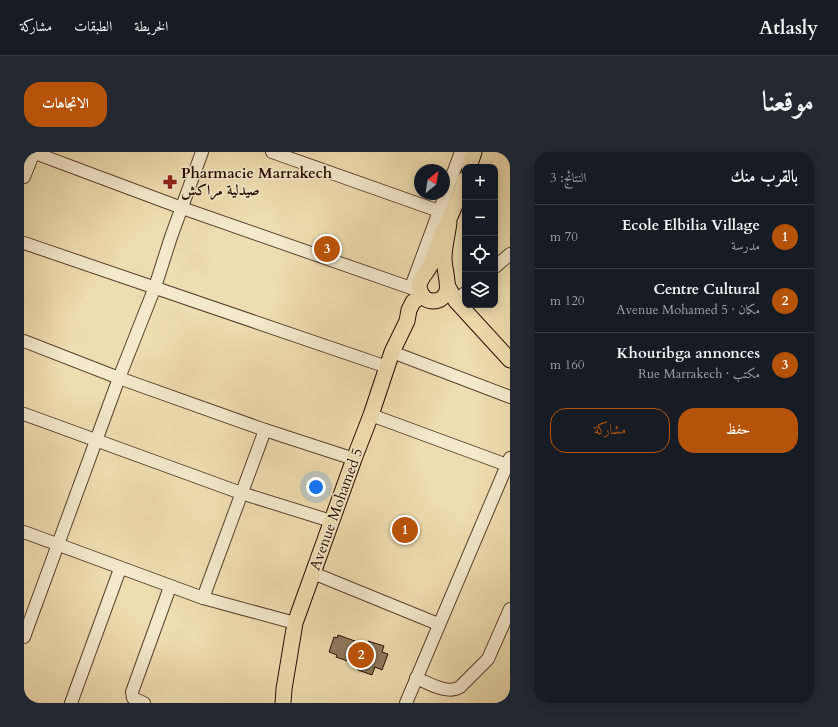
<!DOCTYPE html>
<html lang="ar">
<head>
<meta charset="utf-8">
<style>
	:root { --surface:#171b24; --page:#242831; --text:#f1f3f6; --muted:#9ea1a6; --line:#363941; --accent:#b45309 }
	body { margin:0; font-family:Cardo,Amiri,serif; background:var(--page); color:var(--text); direction:rtl }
	.controls { position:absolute; right:12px; top:12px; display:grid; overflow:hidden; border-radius:8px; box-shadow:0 2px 10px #0003 }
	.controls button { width:36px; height:36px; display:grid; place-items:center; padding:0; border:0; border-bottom:1px solid var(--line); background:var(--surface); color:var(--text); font:20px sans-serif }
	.compass { position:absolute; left:390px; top:12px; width:36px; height:36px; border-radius:50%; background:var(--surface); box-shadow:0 2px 10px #0003; rotate:30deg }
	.you { position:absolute; left:292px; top:335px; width:14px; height:14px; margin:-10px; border:3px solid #fff; border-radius:50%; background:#1a73e8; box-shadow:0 0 0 6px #1a73e833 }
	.badge { display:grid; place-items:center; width:26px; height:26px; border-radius:50%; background:var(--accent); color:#fff; font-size:13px; font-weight:700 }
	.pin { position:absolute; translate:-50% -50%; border:2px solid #fff; box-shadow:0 1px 4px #0006 }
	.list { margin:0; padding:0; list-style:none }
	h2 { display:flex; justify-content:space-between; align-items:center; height:52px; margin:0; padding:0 16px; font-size:17px }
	h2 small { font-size:13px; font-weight:400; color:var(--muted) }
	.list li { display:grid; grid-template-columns:26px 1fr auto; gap:12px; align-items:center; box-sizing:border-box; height:64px; padding:0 16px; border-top:1px solid var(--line) }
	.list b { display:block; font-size:15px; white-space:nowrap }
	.list p { margin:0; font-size:13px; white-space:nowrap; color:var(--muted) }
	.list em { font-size:13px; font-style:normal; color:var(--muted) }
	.actions { display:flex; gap:8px; padding:12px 16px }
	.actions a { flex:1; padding:9px 0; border:1px solid var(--accent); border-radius:16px; text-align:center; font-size:14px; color:var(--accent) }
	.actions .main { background:var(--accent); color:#fff }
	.icon { flex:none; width:22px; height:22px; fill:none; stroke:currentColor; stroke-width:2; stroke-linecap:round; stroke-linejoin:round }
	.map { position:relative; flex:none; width:486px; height:551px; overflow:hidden; direction:ltr; border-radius:16px }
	header { display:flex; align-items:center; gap:24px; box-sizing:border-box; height:56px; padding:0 20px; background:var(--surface); border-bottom:1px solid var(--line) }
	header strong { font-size:19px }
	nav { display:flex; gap:22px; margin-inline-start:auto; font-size:14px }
	.intro { display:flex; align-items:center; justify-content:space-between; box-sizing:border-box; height:96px; padding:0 24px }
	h1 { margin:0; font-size:28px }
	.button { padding:10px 18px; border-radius:16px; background:var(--accent); color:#fff; font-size:14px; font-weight:700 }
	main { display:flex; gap:24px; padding:0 24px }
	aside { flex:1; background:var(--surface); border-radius:16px; box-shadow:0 2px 10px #0003 }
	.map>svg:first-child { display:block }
	.building { fill:#8f795c; stroke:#280d01 }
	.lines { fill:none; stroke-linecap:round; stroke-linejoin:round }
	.minor-casing { stroke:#5a412d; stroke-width:14 }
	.major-casing { stroke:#280d01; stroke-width:17 }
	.minor { stroke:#f4e9cc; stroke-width:12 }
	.major { stroke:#eeddb0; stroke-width:15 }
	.labels { text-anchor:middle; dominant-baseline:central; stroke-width:3; stroke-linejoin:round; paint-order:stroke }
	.poi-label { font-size:15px; font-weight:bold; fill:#280d01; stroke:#f4e9cc; text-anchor:start }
	.street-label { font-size:15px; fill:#280d01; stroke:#f4e9cc }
</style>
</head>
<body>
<header>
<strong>Atlasly</strong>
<nav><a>الخريطة</a><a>الطبقات</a><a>مشاركة</a></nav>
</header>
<div class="intro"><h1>موقعنا</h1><a class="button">الاتجاهات</a></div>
<main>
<aside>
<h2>بالقرب منك<small>النتائج: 3</small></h2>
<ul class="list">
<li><span class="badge">1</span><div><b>Ecole Elbilia Village</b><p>مدرسة</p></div><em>70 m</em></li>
<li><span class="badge">2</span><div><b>Centre Cultural</b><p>مكان · Avenue Mohamed 5</p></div><em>120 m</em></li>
<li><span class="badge">3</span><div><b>Khouribga annonces</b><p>مكتب · Rue Marrakech</p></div><em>160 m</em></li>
</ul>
<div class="actions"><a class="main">حفظ</a><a>مشاركة</a></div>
</aside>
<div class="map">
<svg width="486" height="551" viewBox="0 0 486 551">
	<rect width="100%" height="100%" fill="#eeddb0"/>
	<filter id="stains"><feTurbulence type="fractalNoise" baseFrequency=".005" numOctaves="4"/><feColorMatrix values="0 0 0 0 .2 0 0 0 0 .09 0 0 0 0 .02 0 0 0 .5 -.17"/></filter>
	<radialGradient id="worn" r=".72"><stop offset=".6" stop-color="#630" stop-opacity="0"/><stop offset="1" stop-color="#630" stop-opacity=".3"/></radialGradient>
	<g class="building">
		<polygon points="299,91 307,93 305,99 295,95"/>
		<polygon points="314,483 342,493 344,489 360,494 358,500 364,502 358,518 351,515 348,523 334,518 335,513 312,505 313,503 305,500 310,485 313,486"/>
	</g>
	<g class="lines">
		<defs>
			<g id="minor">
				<polyline points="8,0 158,56 387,136 395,137"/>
				<polyline points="248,0 415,59 428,63"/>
				<polyline points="0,25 10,0"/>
				<polyline points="0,91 363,215"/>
				<polyline points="471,115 486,102"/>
				<polyline points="387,135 437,0"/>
				<polyline points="432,149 441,141"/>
				<polyline points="0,189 95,226 241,278 330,307"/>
				<polyline points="368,200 486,245"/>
				<polyline points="0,262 217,341 307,369"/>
				<polyline points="347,263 483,313"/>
				<polyline points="0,380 179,446 271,471"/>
				<polyline points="289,421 414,472"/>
				<polyline points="179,446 241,278"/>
				<polyline points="0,485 95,226 131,135 147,85 178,0"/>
				<path d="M392 526C405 531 423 543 436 535L464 507 486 457"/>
				<polyline points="47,551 96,417"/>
				<polyline points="120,551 109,546 108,540 146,435"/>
				<polyline points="382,551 486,306"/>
			</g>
			<g id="major">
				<polyline points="445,15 450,0"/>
				<path d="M425 70C424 81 420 94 420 106 420 115 425 132 423 139 421 145 415 149 409 149 404 149 399 146 397 141 391 130 401 124 406 114 411 103 414 92 419 80 427 63 435 45 441 27"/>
				<polyline points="424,135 432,149 486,208"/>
				<polyline points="259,551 260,537 271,471 330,307 347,263 368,200 383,169 385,158 389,150 398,143"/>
			</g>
		</defs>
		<use href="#minor" class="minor-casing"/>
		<use href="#major" class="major-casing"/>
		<use href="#minor" class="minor"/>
		<use href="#major" class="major"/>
	</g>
	<defs>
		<symbol id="pharmacy-bare" viewBox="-9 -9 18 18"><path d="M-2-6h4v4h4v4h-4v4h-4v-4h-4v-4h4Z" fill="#8f2418" stroke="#f4e9cc" stroke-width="2.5" paint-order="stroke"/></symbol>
	</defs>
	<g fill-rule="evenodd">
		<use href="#pharmacy-bare" x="136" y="20" width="20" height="20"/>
	</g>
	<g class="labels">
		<g class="poi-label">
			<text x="157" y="21">Pharmacie Marrakech<tspan x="157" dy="17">صيدلية مراكش</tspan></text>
		</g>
		<g class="street-label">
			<text transform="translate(312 357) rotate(-70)">Avenue Mohamed 5</text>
		</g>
	</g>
	<rect width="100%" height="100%" filter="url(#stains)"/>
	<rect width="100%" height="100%" fill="url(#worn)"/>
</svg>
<div class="controls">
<button>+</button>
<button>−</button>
<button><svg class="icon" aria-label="locate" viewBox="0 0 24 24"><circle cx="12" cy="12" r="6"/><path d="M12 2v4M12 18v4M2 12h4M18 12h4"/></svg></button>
<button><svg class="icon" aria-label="layers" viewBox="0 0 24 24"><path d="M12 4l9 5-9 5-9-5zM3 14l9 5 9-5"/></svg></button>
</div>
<svg class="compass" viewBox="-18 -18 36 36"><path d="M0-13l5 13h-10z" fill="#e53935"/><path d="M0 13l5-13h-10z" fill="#9ea1a6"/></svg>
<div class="you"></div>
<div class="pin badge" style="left:381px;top:378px">1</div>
<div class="pin badge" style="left:337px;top:503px">2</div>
<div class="pin badge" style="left:303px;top:97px">3</div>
</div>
</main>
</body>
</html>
